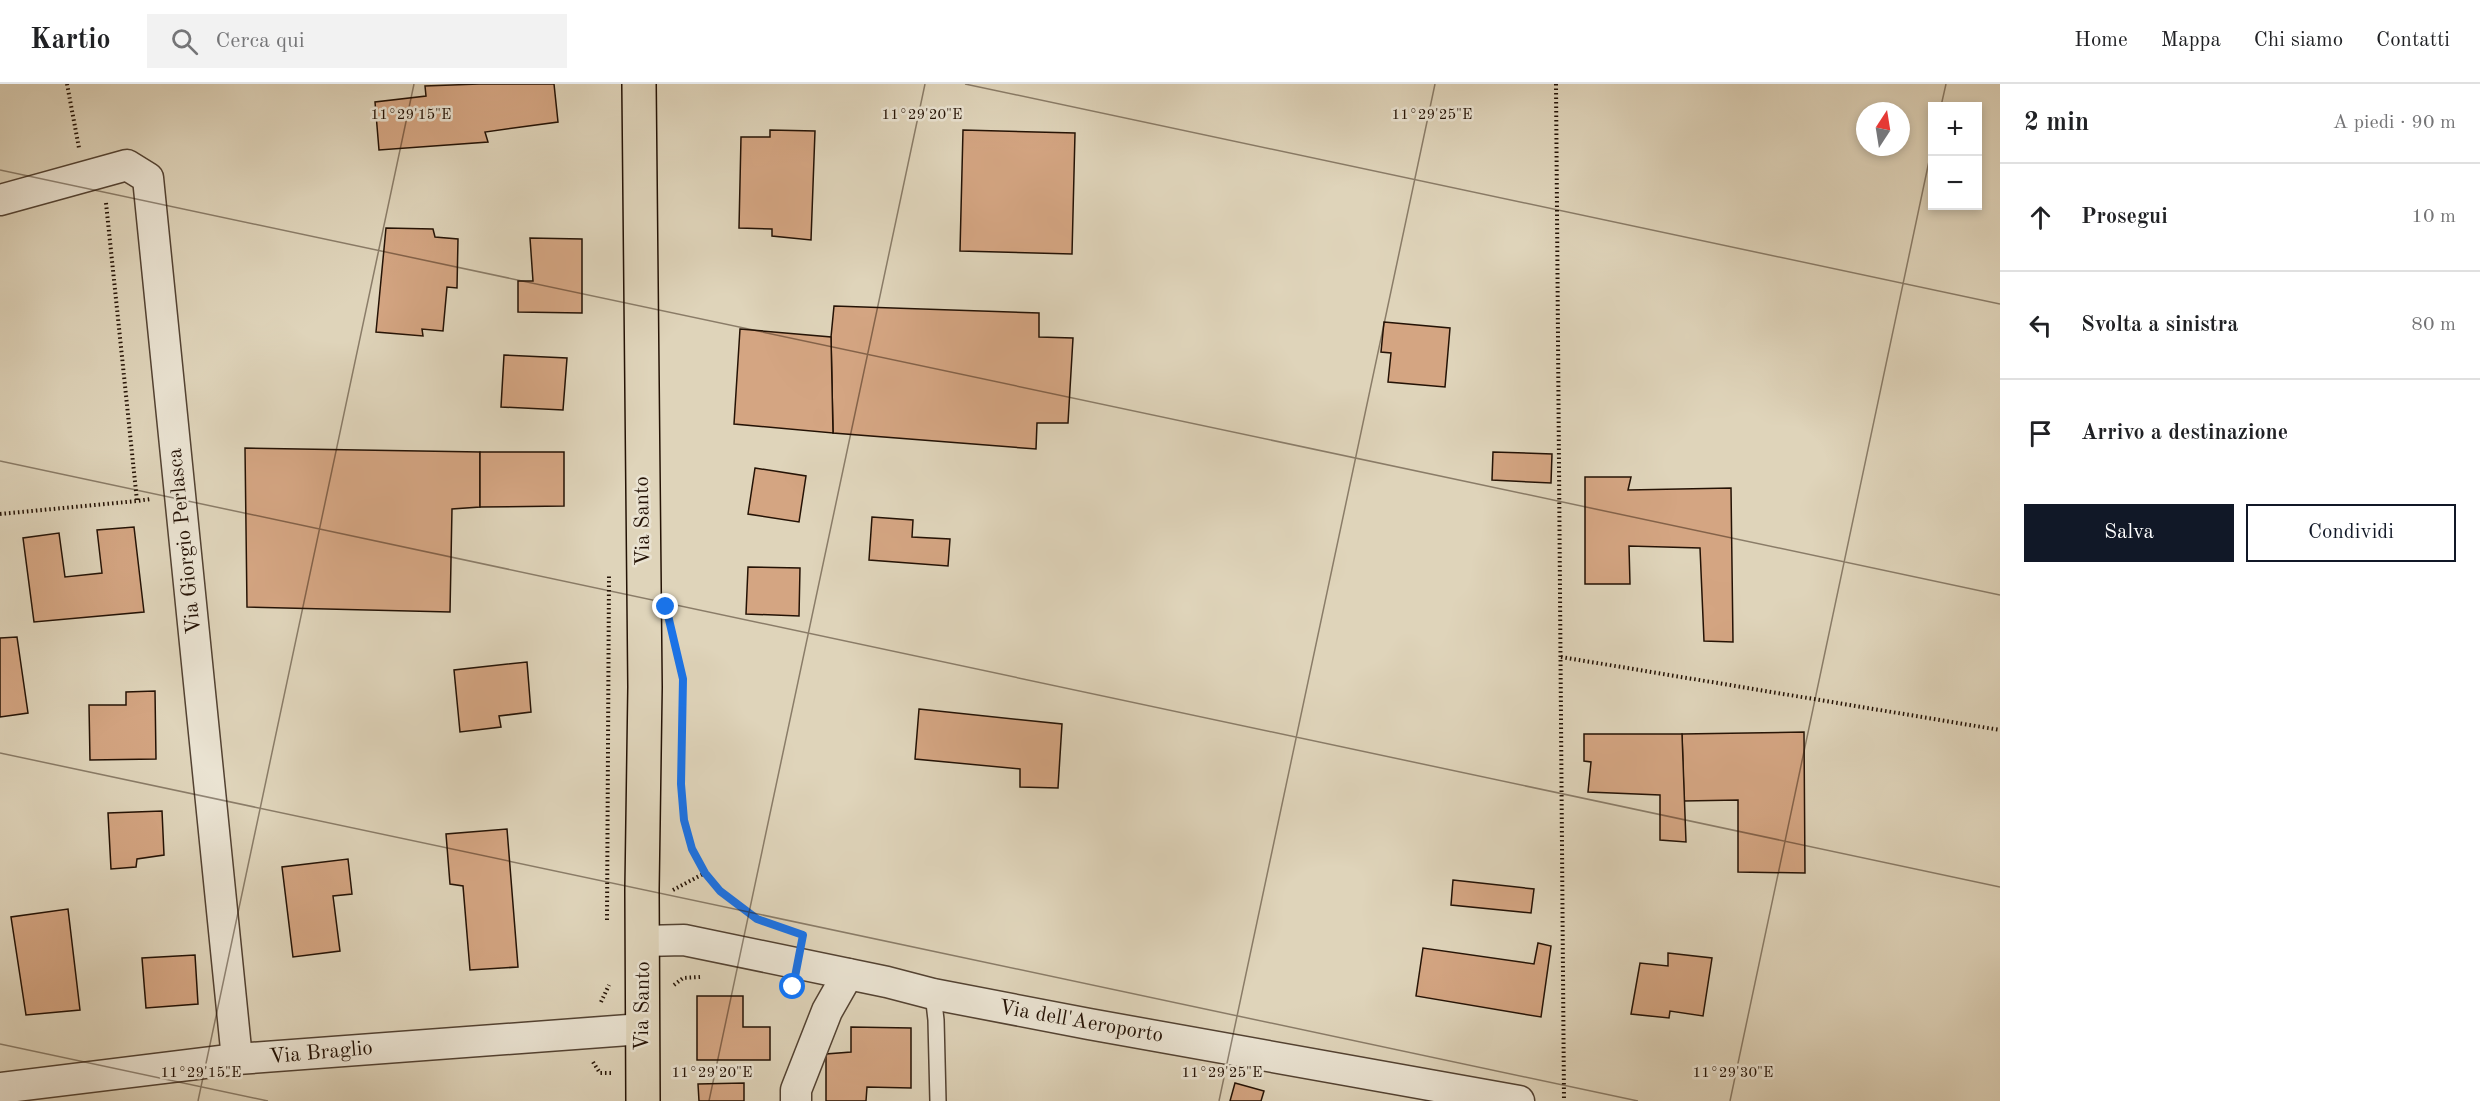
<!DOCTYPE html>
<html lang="it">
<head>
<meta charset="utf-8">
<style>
	:root { --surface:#fff; --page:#f2f2f2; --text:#202124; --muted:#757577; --line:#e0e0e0; --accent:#111827 }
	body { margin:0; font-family:"Old Standard TT",serif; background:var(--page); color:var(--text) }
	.controls { position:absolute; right:18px; top:18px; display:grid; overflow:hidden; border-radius:0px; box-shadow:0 3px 9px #0003 }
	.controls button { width:54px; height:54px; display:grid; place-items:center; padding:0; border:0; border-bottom:2px solid var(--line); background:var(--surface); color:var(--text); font:30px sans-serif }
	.compass { position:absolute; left:1856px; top:18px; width:54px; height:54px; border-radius:50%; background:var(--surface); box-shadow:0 3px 9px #0003; rotate:12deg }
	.stop { position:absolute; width:18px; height:18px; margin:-14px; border:4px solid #1a73e8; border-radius:50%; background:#fff }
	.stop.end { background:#1a73e8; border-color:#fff; box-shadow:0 2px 6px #0008 }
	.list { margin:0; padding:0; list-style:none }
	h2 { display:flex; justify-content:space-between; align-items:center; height:78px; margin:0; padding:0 24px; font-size:26px }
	h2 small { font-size:20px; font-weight:400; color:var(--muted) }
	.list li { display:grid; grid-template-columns:39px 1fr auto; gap:18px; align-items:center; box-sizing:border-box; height:108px; padding:0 24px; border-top:2px solid var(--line) }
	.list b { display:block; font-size:22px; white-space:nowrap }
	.list em { font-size:20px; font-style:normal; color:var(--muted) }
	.actions { display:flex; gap:12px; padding:18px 24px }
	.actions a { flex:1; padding:14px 0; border:2px solid var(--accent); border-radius:0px; text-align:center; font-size:21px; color:var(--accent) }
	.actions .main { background:var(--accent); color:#fff }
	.icon { flex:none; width:33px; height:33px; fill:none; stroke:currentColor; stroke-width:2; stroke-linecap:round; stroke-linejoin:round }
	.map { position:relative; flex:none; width:2000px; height:1017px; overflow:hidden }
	header { display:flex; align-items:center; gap:36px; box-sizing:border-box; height:84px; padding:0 30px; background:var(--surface); border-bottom:2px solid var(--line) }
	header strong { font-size:28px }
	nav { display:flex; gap:33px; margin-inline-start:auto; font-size:21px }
	.search { width:420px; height:54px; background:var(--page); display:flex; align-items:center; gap:15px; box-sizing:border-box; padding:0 21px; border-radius:0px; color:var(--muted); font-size:22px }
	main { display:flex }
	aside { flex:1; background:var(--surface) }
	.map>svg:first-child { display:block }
	.building { fill:#d4a582; stroke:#241205; stroke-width:1.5 }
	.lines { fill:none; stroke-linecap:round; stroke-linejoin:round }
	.lane-casing { stroke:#534232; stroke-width:18 }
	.street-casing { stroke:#534232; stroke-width:33 }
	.primary-casing { stroke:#241205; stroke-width:36 }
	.path { stroke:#241205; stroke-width:4; stroke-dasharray:1.5 3; stroke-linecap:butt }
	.lane { stroke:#eae3d2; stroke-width:15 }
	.street { stroke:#eae3d2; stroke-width:30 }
	.primary { stroke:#dfd4ba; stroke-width:33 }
	.route { stroke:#1a73e8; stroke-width:8 }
	.ticks { fill:none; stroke:#241205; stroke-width:1.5; stroke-opacity:0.45 }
	.labels { text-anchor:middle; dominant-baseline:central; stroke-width:5; stroke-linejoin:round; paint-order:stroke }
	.street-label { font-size:21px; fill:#241205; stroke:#eae3d2 }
	.ticks-label { font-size:15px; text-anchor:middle; fill:#241205; stroke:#eae3d2; stroke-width:5; stroke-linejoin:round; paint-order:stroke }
</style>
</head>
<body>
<header>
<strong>Kartio</strong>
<div class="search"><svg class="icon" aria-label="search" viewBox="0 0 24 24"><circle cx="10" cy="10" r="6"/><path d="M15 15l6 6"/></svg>Cerca qui</div>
<nav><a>Home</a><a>Mappa</a><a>Chi siamo</a><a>Contatti</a></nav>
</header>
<main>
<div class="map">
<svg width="2000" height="1017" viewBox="0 0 2000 1017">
	<rect width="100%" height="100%" fill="#dfd4ba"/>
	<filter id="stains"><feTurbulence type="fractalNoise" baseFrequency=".00333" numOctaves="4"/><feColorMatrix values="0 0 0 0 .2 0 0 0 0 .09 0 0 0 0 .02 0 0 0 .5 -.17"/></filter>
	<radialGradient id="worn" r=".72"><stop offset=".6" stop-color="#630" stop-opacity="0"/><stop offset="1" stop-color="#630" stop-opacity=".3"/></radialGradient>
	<g class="building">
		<polygon points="479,0 554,0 558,38 485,48 488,58 379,66 375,18 426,12 425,2"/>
		<polygon points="770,46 815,47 811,156 772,152 772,145 739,144 741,53 770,53"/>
		<polygon points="963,46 1075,49 1072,170 960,167"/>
		<polygon points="386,144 433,145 435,153 458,155 457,204 447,203 443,247 422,245 423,252 376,248"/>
		<polygon points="530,154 582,155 582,229 518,228 518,197 533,197"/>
		<polygon points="834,222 1039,229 1039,253 1073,254 1068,339 1037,339 1036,365 833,349 831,253"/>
		<polygon points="1384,238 1450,244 1445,303 1388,298 1391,269 1381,268"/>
		<polygon points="740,245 831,253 833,349 734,340"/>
		<polygon points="504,271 567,274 563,326 501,323"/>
		<polygon points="245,364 480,368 480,423 452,425 450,528 247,523"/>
		<polygon points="480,368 564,368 564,422 480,423"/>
		<polygon points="1493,368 1552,370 1551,399 1492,396"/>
		<polygon points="755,384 806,392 799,438 748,430"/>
		<polygon points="1585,393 1631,393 1628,406 1731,404 1733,558 1704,557 1700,464 1629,462 1630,500 1585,500"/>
		<polygon points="872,433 913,436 912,453 950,455 948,482 869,476"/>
		<polygon points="134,443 144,528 34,538 23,454 59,449 65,493 102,489 97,446"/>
		<polygon points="748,483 800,484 799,532 746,530"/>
		<polygon points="17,553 28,629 0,633 0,554"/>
		<polygon points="527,578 531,628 499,632 501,643 460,648 454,586"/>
		<polygon points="155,607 156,675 90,676 89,621 126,621 126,608"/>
		<polygon points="919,625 1062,640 1058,704 1020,703 1020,685 915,675"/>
		<polygon points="1804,648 1805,789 1738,788 1738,716 1684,717 1682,650"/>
		<polygon points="1584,650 1682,650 1686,758 1660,756 1660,711 1588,708 1591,678 1584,677"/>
		<polygon points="162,727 164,771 137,775 136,783 111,785 108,729"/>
		<polygon points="507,745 518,883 470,886 463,802 450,800 446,750"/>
		<polygon points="348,775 352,810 333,812 340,867 293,873 282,783"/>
		<polygon points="1453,796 1534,805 1531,829 1451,821"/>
		<polygon points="68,825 80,926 26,931 11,833"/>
		<polygon points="1538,859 1551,862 1541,933 1416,912 1423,864 1534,880"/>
		<polygon points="1668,869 1712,874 1703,932 1670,927 1669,934 1631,930 1640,879 1668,882"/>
		<polygon points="195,871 198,920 146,924 142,874"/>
		<polygon points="697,912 743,912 743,943 770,943 770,976 697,976"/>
		<polygon points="851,943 911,944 911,1004 867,1003 866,1017 826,1017 826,970 851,968"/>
		<polygon points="744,999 744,1017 699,1017 698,1000"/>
		<polygon points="1235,999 1264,1007 1261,1017 1230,1017"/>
	</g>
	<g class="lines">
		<defs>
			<polyline id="lane" points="933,910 936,936 938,1017"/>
			<g id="street">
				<polyline points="0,116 127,81 148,94 237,975"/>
				<polyline points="643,857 684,856 887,898 933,910 1089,940 1519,1017"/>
				<polyline points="0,1004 237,975 642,945"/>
				<polyline points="796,1017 796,1006 827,927 848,890"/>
			</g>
			<polyline id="primary" points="639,0 645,603 642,806 643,1017"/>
		</defs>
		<use href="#lane" class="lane-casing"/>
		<use href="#street" class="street-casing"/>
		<use href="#primary" class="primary-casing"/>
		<g class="path">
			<polyline points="67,0 79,64"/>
			<polyline points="1556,0 1564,1017"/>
			<polyline points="106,119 137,417 151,415"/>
			<polyline points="0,430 137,417"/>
			<polyline points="1561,573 2000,646"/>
			<path d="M679 580 683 595C682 670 665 767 734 818 747 828 758 836 773 841"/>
			<polyline points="673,806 705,789"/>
			<polyline points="607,836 609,490"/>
			<polyline points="674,901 683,894 700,893"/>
			<polyline points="601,918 609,901"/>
			<polyline points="593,978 600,989 612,989"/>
		</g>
		<use href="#lane" class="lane"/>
		<use href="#street" class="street"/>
		<use href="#primary" class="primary"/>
	</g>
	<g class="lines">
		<polyline class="route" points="666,523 683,595 681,700 684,736 692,765 705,789 720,807 757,835 803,851 793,903"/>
	</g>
	<path class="ticks" d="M965 0 2000 220M1941 22 1946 0M0 86 2000 511M0 377 2000 803M0 669 1638 1017M0 960 268 1017M198 1017 414 0M709 1017 925 0M1219 1017 1435 0M1730 1017 1932 63"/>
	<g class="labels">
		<g class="street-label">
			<text transform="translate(643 437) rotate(-91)">Via Santo</text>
			<text transform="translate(185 457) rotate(-96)">Via Giorgio Perlasca</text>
			<text transform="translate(643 922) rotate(-89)">Via Santo</text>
			<text transform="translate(1081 938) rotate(10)">Via dell'Aeroporto</text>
			<text transform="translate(321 969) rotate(-5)">Via Braglio</text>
		</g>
	</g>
	<g class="ticks-label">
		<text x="411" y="35">11°29'15"E</text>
		<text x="922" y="35">11°29'20"E</text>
		<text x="1432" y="35">11°29'25"E</text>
		<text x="201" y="993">11°29'15"E</text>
		<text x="712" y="993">11°29'20"E</text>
		<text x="1222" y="993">11°29'25"E</text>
		<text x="1733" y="993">11°29'30"E</text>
	</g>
	<rect width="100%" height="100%" filter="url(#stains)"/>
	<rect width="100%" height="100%" fill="url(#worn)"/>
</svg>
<div class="controls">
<button>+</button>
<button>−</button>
</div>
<svg class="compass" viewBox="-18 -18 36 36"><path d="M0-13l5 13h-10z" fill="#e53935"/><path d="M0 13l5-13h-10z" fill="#757577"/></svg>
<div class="stop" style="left:793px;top:903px"></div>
<div class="stop end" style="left:666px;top:523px"></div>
</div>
<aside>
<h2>2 min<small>A piedi · 90 m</small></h2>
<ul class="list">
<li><svg class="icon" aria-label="ahead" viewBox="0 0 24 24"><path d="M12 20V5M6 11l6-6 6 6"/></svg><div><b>Prosegui</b></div><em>10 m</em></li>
<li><svg class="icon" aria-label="left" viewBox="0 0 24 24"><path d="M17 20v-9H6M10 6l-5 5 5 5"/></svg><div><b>Svolta a sinistra</b></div><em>80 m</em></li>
<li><svg class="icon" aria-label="arrive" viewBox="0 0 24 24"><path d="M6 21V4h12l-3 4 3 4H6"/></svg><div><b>Arrivo a destinazione</b></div></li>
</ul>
<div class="actions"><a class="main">Salva</a><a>Condividi</a></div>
</aside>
</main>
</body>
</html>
